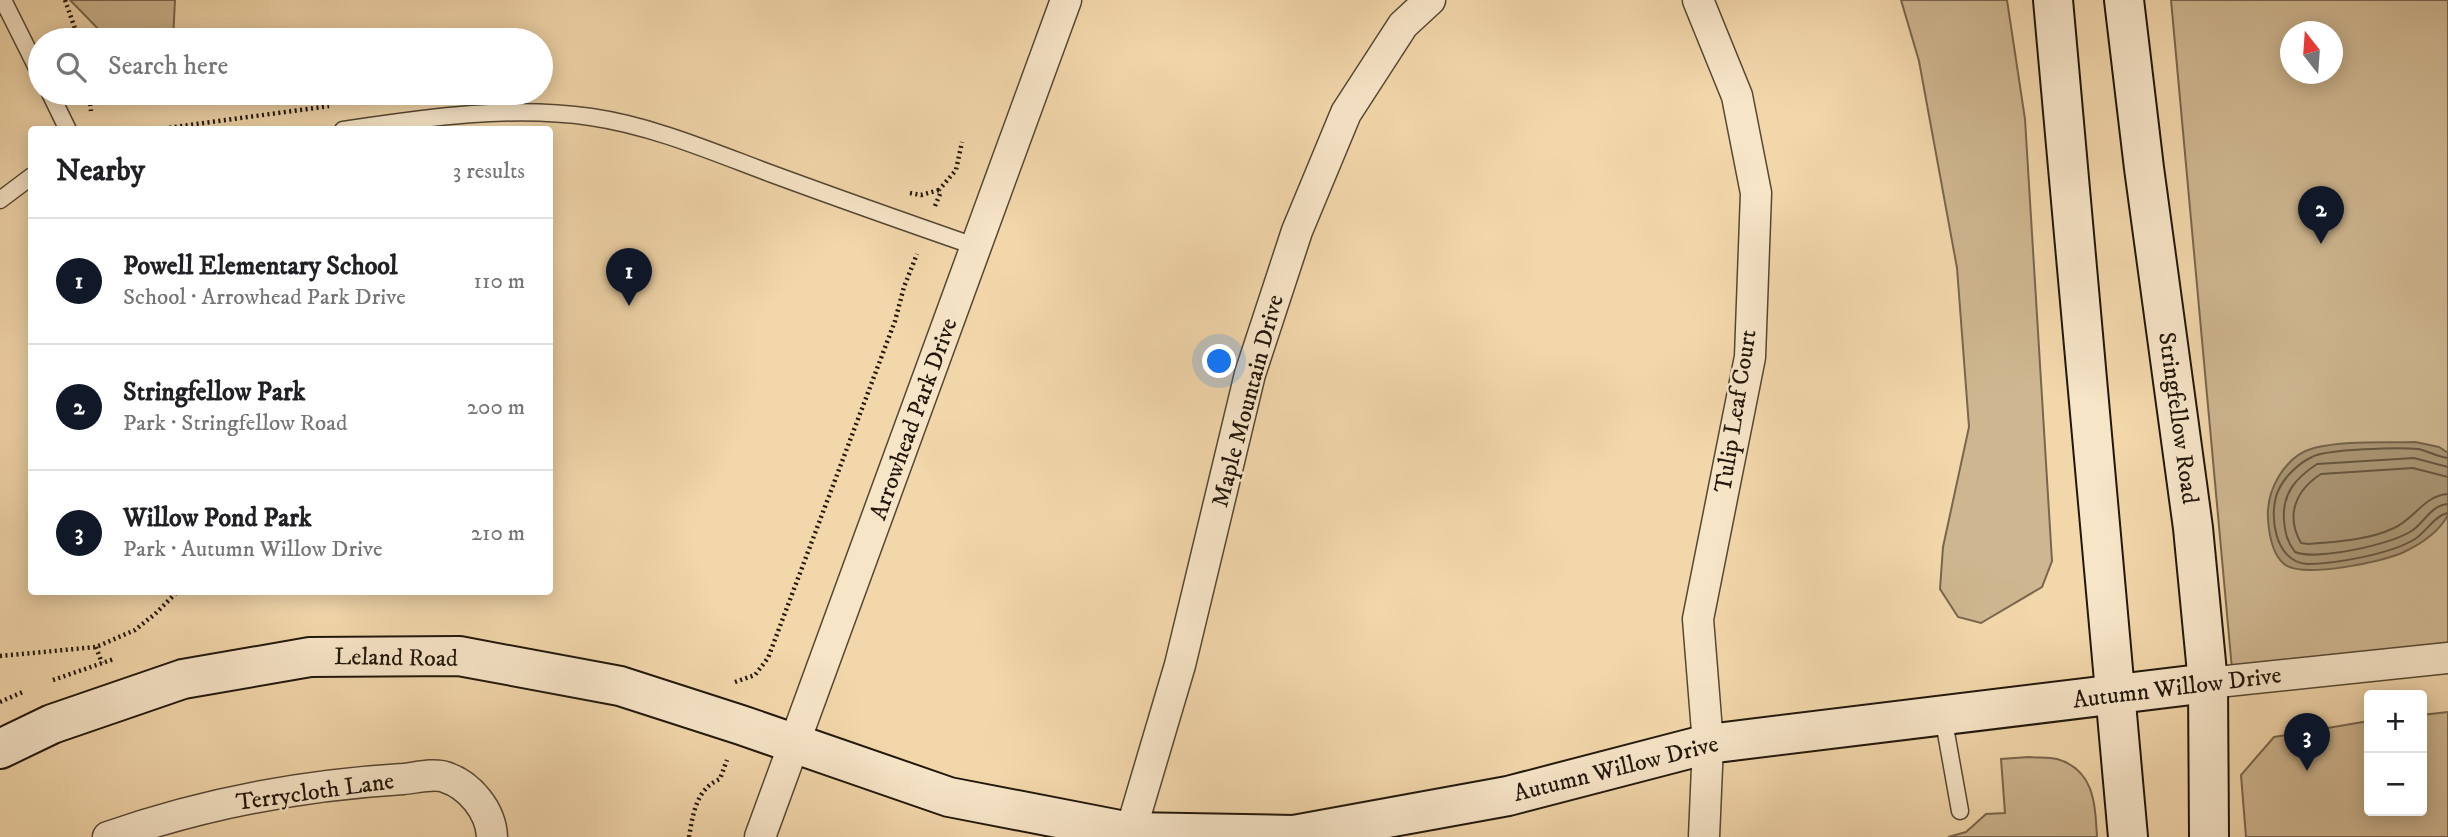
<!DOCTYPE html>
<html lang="en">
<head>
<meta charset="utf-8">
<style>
	:root { --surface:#fff; --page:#f6f6f6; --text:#202124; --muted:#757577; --line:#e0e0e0; --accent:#111827 }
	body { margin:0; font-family:"IM FELL DW Pica",serif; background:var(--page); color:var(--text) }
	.controls { position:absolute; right:21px; bottom:21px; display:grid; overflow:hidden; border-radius:7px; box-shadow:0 4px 18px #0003 }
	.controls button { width:63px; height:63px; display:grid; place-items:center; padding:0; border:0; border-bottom:2px solid var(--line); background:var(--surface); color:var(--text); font:35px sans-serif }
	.compass { position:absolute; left:2280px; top:21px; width:63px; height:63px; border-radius:50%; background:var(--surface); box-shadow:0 4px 18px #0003; rotate:343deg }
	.you { position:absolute; left:1220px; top:362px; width:24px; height:24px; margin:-18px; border:5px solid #fff; border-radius:50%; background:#1a73e8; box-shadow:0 0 0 10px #1a73e833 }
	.badge { display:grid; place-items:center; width:46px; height:46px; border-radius:50%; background:var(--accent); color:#fff; font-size:23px; font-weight:700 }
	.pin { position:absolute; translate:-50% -58px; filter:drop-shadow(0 2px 4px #0008) }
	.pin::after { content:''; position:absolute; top:37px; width:24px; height:21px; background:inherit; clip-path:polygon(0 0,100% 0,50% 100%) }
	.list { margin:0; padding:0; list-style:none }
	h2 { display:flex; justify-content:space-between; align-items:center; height:91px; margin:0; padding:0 28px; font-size:30px }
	h2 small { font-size:23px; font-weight:400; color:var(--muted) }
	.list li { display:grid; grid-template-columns:46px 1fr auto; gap:21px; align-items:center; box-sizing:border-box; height:126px; padding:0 28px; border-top:2px solid var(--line) }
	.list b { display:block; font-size:26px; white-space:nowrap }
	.list p { margin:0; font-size:23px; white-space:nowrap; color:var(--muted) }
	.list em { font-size:23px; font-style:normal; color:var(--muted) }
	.icon { flex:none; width:38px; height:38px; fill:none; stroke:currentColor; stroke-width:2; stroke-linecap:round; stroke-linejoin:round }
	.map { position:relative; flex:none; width:2448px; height:837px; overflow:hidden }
	.search { position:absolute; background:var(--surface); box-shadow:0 4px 18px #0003; left:28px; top:28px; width:525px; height:77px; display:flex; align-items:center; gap:18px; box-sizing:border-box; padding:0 24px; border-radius:38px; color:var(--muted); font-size:26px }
	.panel { position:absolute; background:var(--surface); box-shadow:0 4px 18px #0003; left:28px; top:126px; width:525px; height:469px; border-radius:7px }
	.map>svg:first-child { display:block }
	.green { fill:#ceb690; stroke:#78664e; stroke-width:2; fill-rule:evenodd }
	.water { fill:#ab9675; stroke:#74634b; stroke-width:2 }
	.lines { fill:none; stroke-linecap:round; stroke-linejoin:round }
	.shore { stroke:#665640; stroke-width:2 }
	.lane-casing { stroke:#554733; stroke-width:19 }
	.street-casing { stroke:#554733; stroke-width:33 }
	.secondary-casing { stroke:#21170b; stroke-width:42 }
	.path { stroke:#21170b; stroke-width:4.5; stroke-dasharray:2 3.5; stroke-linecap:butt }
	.lane { stroke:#f7e5c8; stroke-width:16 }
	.street { stroke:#f7e5c8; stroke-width:30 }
	.secondary { stroke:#f7e5c8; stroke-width:38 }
	.labels { text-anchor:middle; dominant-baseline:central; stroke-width:5; stroke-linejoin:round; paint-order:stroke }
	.street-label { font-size:24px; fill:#21170b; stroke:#f7e5c8 }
</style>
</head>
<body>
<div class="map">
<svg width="2448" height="837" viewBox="0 0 2448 837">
	<rect width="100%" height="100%" fill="#f2d7ab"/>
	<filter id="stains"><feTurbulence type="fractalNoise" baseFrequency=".00286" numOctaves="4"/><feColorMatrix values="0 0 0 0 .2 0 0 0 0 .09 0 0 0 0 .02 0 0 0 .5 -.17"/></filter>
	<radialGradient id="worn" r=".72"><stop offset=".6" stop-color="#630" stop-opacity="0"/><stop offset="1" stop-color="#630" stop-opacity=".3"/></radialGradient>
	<g class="green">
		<polygon points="70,0 175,0 173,40 109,40"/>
		<polygon points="1901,0 2007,0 2025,119 2052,561 2042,587 1981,623 1958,617 1940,589 1943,547 1969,427 1957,268 1919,61"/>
		<path d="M2171 0H2448V658L2233 680ZM2290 32H2332V74H2290Z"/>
		<polygon points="2448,712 2448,837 2246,837 2241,775 2274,737 2369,721 2369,811 2422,811 2422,715"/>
		<path d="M2029 757C2038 758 2048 757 2057 759 2095 770 2095 805 2097 837H1948L1966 832 1986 814 2005 813 2001 759Z"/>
	</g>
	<path class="water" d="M2415 442 2439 447 2448 453V515C2439 532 2421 544 2404 552 2383 562 2302 579 2284 564 2272 554 2269 534 2268 519 2266 491 2284 456 2314 448 2345 440 2383 443 2415 442Z"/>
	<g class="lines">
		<g class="shore">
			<path d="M2448 458C2438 457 2428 451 2418 449 2400 447 2326 449 2312 457 2299 463 2284 477 2278 491 2268 515 2275 562 2307 564 2335 564 2391 554 2415 539 2426 532 2435 515 2448 513"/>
			<path d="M2448 467 2414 458 2317 464C2296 478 2282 493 2284 520 2285 532 2287 542 2295 552 2316 561 2394 544 2413 530 2425 521 2432 505 2448 504"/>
			<path d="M2448 477 2413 468 2321 474C2296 490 2285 515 2301 543L2308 544C2336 542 2369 540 2394 528 2414 519 2425 495 2448 494"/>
		</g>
		<defs>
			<g id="lane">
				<polyline points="3,0 40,74"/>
				<polyline points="50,93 68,130"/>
				<path d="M343 130C424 118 508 105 591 117 653 126 713 152 772 174 840 199 908 223 977 247"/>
				<polyline points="0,200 32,176"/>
				<polyline points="1943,716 1960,811"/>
			</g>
			<g id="street">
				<polyline points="1698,0 1737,96 1756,193 1750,357 1698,619 1708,744 1704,837"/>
				<polyline points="2208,683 2448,658"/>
				<path d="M108 837C202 804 303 785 403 779 415 778 434 773 445 777 470 785 491 811 492 837"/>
				<polyline points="760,837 1066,0"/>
				<polyline points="1129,837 1180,665 1250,374 1297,231 1346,113 1403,25 1430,0"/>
			</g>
			<g id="secondary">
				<polyline points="2053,0 2128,837"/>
				<polyline points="2124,0 2144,168 2193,528 2208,683 2209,837"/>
				<polyline points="0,749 52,724 183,679 310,657 459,656 620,686 741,725 949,797 1130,832 1294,835 1508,796 1708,744 2208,683"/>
			</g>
		</defs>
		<use href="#lane" class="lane-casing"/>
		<use href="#street" class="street-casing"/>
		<use href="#secondary" class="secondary-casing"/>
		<g class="path">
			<polyline points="65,0 79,40"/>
			<polyline points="89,93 91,111"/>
			<polyline points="153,130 329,106"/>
			<polyline points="910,193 921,195 939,190"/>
			<polyline points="935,206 940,194 939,190 956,170 962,142"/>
			<polyline points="96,647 102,663"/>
			<polyline points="0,656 96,647 135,630 155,614 177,592"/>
			<polyline points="53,680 114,659"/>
			<polyline points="735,682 755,675 768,658 895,321 904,287 917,254"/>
			<polyline points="0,702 25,691"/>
			<path d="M689 837C693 814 696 789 720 779L727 760"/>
		</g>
		<use href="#lane" class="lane"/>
		<use href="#street" class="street"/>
		<use href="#secondary" class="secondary"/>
	</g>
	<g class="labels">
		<g class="street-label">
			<text transform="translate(1248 401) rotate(-75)">Maple Mountain Drive</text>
			<text transform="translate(1736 411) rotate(-81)">Tulip Leaf Court</text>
			<text transform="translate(2178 418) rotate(82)">Stringfellow Road</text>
			<text transform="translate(914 419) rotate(-70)">Arrowhead Park Drive</text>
			<text transform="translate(396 658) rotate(1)">Leland Road</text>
			<text transform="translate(2177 688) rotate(-7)">Autumn Willow Drive</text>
			<text transform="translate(1616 769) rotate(-14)">Autumn Willow Drive</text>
			<text transform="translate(315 792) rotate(-8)">Terrycloth Lane</text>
		</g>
	</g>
	<rect width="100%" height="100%" filter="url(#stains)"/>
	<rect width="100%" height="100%" fill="url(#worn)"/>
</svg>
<div class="controls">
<button>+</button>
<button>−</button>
</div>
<svg class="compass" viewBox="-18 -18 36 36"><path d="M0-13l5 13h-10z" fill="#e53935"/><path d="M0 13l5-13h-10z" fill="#757577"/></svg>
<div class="you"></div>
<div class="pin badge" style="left:629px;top:306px">1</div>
<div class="pin badge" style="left:2321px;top:244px">2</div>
<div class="pin badge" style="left:2307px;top:771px">3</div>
<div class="search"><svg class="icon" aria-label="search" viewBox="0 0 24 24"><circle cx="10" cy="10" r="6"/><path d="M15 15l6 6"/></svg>Search here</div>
<section class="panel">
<h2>Nearby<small>3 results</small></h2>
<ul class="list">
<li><span class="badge">1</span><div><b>Powell Elementary School</b><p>School · Arrowhead Park Drive</p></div><em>110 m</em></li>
<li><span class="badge">2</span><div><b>Stringfellow Park</b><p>Park · Stringfellow Road</p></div><em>200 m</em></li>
<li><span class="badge">3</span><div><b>Willow Pond Park</b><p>Park · Autumn Willow Drive</p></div><em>210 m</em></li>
</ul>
</section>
</div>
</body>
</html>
